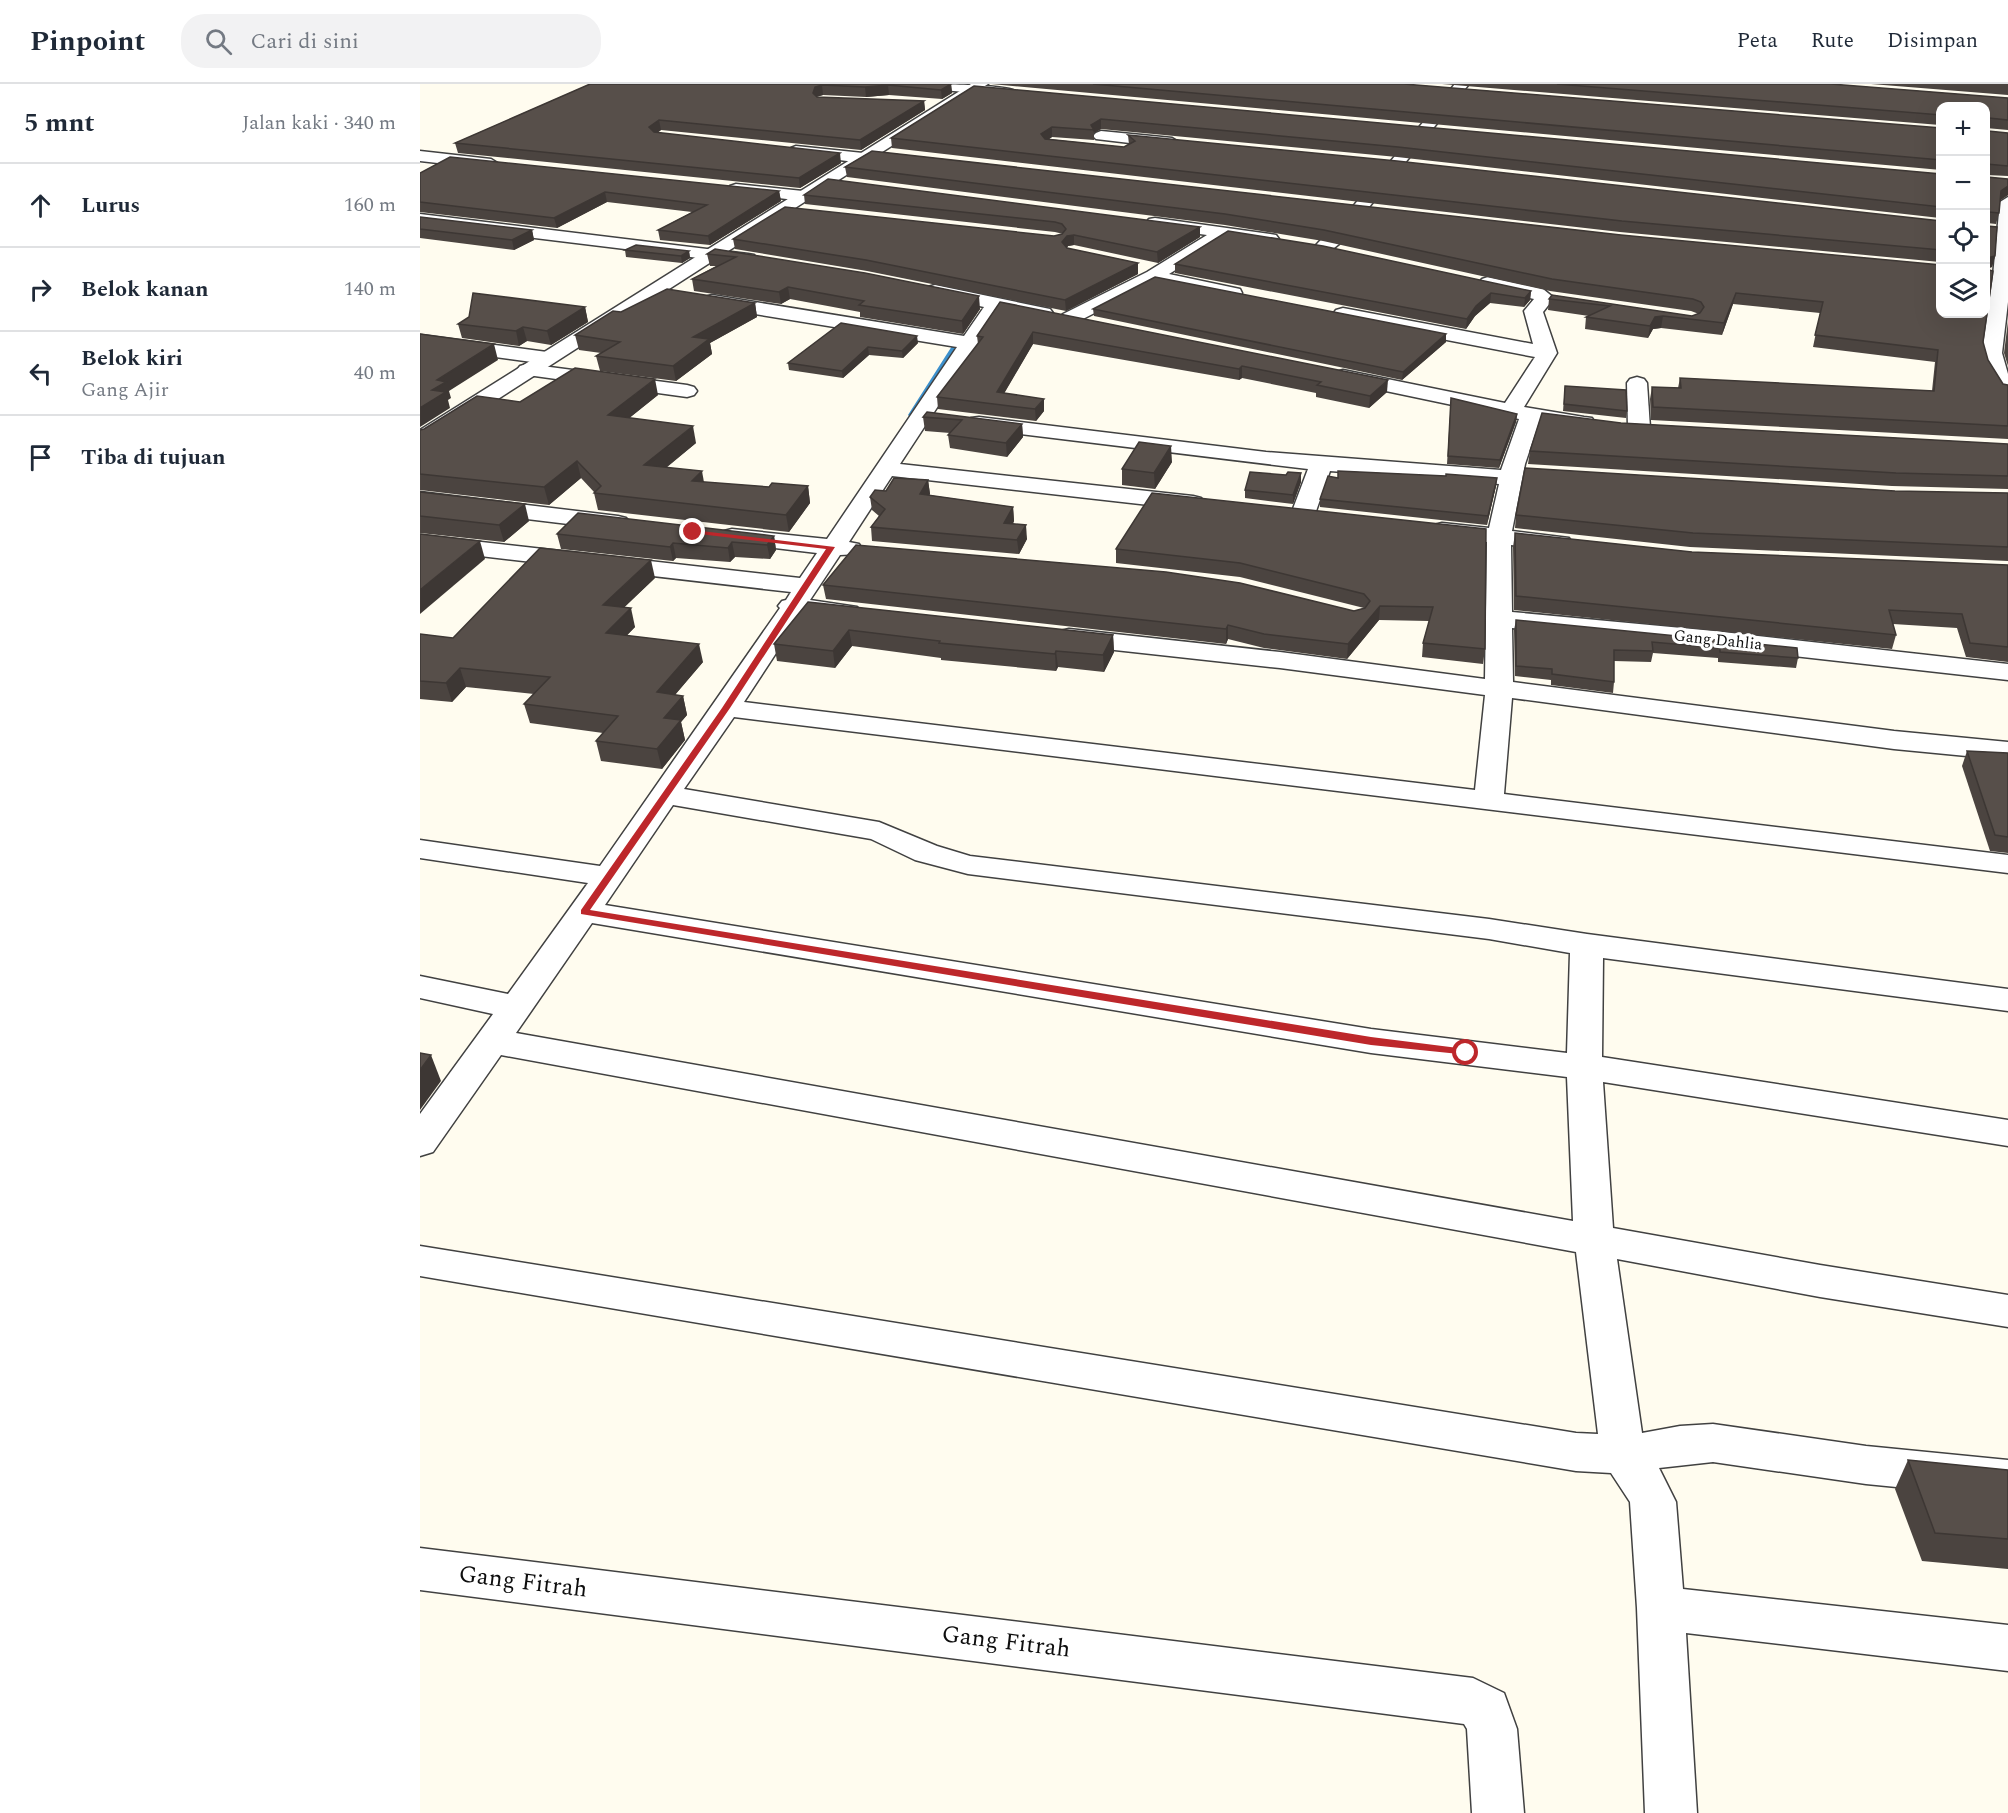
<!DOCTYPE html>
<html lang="id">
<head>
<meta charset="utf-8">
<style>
	:root { --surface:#fff; --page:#f2f2f3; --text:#1f2937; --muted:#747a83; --line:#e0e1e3 }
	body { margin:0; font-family:Spectral,serif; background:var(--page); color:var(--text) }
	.controls { position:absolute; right:18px; top:18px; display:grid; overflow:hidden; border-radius:12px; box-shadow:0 6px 24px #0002 }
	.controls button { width:54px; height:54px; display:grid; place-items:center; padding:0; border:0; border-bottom:2px solid var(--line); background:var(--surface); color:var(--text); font:30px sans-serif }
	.stop { position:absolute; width:18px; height:18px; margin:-14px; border:4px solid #bd272b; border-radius:50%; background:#fff }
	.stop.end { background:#bd272b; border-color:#fff; box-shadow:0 2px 6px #0008 }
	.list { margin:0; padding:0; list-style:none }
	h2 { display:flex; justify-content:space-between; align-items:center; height:78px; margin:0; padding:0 24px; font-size:26px }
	h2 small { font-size:20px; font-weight:400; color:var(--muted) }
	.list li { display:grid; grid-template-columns:39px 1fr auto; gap:18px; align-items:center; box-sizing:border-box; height:84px; padding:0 24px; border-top:2px solid var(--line) }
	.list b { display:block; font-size:22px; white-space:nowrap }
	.list p { margin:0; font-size:20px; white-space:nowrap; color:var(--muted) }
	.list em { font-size:20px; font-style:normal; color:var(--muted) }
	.icon { flex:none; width:33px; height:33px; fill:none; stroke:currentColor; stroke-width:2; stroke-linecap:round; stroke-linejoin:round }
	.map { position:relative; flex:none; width:1588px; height:1729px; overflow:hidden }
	header { display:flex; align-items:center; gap:36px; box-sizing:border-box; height:84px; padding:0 30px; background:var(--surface); border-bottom:2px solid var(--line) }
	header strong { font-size:28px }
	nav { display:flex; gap:33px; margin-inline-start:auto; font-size:21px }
	.search { width:420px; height:54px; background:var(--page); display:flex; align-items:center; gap:15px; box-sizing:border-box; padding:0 21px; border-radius:24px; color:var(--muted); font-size:22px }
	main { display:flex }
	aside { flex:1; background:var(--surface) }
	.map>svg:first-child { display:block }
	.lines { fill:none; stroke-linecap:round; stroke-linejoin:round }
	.stream { fill:#3c90cc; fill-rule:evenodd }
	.minor-casing { stroke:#414141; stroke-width:3 }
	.tertiary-casing { stroke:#414141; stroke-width:3 }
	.minor { fill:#fff; fill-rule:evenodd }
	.tertiary { fill:#fff; fill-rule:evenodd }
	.wall { fill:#4b4440 }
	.shaded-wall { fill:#3d3734 }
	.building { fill:#574f4a; stroke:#3d3734; stroke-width:1.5 }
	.route { fill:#bd272b }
	.labels { text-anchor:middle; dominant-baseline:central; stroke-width:6; stroke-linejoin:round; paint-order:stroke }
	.far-street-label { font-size:16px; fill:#0e0e0e; stroke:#fff }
	.near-street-label { font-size:24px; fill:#0e0e0e; stroke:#fff }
</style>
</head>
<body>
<header>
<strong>Pinpoint</strong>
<div class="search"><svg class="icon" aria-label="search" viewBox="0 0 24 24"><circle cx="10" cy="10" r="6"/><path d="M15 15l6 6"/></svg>Cari di sini</div>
<nav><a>Peta</a><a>Rute</a><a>Disimpan</a></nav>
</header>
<main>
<aside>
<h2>5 mnt<small>Jalan kaki · 340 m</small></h2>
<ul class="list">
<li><svg class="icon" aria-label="ahead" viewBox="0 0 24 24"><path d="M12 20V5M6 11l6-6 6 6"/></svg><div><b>Lurus</b></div><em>160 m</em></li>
<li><svg class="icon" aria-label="right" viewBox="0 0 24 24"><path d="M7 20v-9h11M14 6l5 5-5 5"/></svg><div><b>Belok kanan</b></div><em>140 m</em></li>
<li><svg class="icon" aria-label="left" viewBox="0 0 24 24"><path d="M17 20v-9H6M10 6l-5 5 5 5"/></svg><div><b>Belok kiri</b><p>Gang Ajir</p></div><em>40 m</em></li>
<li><svg class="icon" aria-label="arrive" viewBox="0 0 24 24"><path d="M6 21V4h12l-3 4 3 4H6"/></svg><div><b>Tiba di tujuan</b></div></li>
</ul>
</aside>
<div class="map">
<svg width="1588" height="1729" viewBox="0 0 1588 1729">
	<rect width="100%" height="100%" fill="#fffcef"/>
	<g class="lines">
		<polygon class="stream" points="525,257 539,261 493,332 489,332 488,331 532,262 523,260 522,259"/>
		<defs>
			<g id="minor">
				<path d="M493 0C511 0 587 0 597 8L590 12 500 4Z"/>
				<polygon points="1035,0 1049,0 919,160 909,168 897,168 894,164 897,160 935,120"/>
				<polygon points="681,47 752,54 760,59 752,64 676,55 673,52 676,49"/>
				<polygon points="376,62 443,69 451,74 443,79 371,70 368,67 371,64"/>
				<polygon points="0,67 71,75 79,80 71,85 0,77"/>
				<polygon points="316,100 383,107 391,112 383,117 310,108 308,105 310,102"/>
				<polygon points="0,130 328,170 334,171 337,175 334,179 328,180 0,140"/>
				<polygon points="735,134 850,150 856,151 859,155 856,159 850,160 807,154 749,190 820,205 822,209 820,213 813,215 735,198 657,238 643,238 640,234 643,230 727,188 787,151 729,143 726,139 729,135"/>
				<path d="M1068 193 1123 205 1134 214 1123 228 1137 269 1104 323 1164 333 1172 334 1175 339 1172 344 1164 345 1119 338 1105 380 1092 447 1149 454 1152 459 1149 464 1140 466 1091 461 1092 528 1294 547 1588 580V596L1294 563 1092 544 1093 598 1474 647 1588 658V676L1474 665 1092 614 1084 710 1588 771V789L314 633 264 705 459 738 517 762 550 772 1069 835 1167 850 1588 905V927L1183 874 1182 973 1588 1036V1062L1183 998 1193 1144 1400 1181 1588 1211V1243L1400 1213 1197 1175 1222 1349 1260 1342 1293 1340 1446 1362 1588 1376V1414L1446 1400 1293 1378 1239 1384 1256 1418 1263 1505 1588 1541V1587L1266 1549 1277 1729H1225L1217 1524 1210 1418 1191 1389 1156 1387 0 1192V1162L1156 1349 1178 1350 1156 1168 81 971 13 1068 0 1072V1030L73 930 0 914V892L88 910 168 799 0 774V756L180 782 360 524 358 522 362 517 366 516 371 508 0 465V451L380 494 397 469 312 459 304 457 300 452 304 447 312 445 407 455 537 263 292 223 285 221 283 217 285 213 292 211 544 252 564 223 508 211 506 207 508 203 515 201 630 225 633 229 630 233 623 235 581 226 480 380 773 412 781 414 785 419 781 424 773 426 472 392 429 458 439 460 442 465 439 470 420 471 390 516 437 523 441 528 437 533 428 536 381 531 324 618 1055 706 1065 611 860 584 649 561 640 559 636 553 640 547 649 545 860 568 1065 595 1067 458 1014 451 1010 446 1014 441 1022 439 1069 444 1079 400 910 387 895 430 891 435 883 437 875 435 871 430 888 385 559 345 551 344 548 339 551 334 559 333 846 368 1081 386 1099 335 923 298 916 296 913 292 916 288 923 286 1085 319 1115 273 923 236 916 234 913 230 916 226 923 224 1113 260 1104 227 1114 215 1062 203 1059 199 1062 195ZM253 721 451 755 495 776 548 790 1069 855 1150 869 1147 969 951 945 185 821ZM172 839 951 969 1147 993 1153 1137 96 949Z"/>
				<polygon points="0,251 127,268 134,270 137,274 134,278 127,280 0,263"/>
				<polygon points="107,280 267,301 274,303 277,307 274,311 267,313 100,290 97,286 100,282"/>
				<polygon points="1217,293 1224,295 1227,299 1230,344 1227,349 1219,350 1211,349 1208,344 1207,299 1210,295"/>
				<polygon points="0,408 198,432 206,434 210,439 206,444 198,446 0,422"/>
				<polygon points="0,1464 1053,1594 1084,1609 1097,1645 1104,1729 1052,1729 1047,1645 1044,1640 0,1506"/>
			</g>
			<g id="tertiary">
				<polygon points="551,0 568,0 8,360 0,362 0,346"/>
				<polygon points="1588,113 1588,218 1582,269 1588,290 1588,313 1581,311 1566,287 1562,269 1573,192 1580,118"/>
			</g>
		</defs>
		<use href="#minor" class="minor-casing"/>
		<use href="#tertiary" class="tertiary-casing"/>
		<use href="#minor" class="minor"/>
		<use href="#tertiary" class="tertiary"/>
	</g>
	<g class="wall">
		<polygon points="170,0 531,0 532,9 522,15 469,11 446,13 403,11 396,13 504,17 505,26 441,66 241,46 237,49 421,79 380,104 38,69 35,59"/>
		<polygon points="571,0 984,0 1521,44 1521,86"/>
		<polygon points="1022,0 1411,0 1588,14 1588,46 1566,44 1568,47 1588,49 1588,92 1567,91 1567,93 1588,95 1588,111 1580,116 1579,129 1576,140 1567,139 1567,142 1577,143 1575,172 1572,183 1568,184 1569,186 1573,187 1563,258 1568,276 1583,300 1588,301 1588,355 1231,336 1230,315 1232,303 1258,304 1260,294 1512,307 1515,278 1393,263 1400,229 1313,220 1302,251 1241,244 1233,245 1228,254 1165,245 1166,233 1169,232 1128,226 1129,215 1132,211 1272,232 1279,230 1271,227 1130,207 903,157 805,141 427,93 425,83 452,67 1201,151 1521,181 1521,230 1566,230 1566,22 1521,22 1521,42 1520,41"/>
		<polygon points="1451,0 1588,0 1588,11"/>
		<polygon points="554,2 1521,90 1521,135 1520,134 977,73 681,45 674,49 674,56 632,53 629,55 704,63 709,61 708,51 1521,137 1521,180 1520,178 1200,148 472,64 471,54"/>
		<polygon points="0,89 359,107 361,117 290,161 240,156 238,146 272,128 187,118 137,144 0,128"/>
		<polygon points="384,111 780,143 780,153 738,179 654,161 648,162 647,164 718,179 718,190 646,227 447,187 315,165 313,155 634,152 643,150 635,148 385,120"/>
		<polygon points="0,133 112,146 114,156 94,166 0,154"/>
		<polygon points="295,165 560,225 543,250 440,233 440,228 370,215 361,220 274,207 272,195 296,182 290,182 287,170"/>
		<polygon points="205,166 269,167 270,174 262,179 206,173"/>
		<polygon points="755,180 1111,207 1110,216 1104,223 1070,219 1055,232 1046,245 755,189"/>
		<polygon points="580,218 967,308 949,324 896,313 896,309 822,294 819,296 613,260 584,309 624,327 616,337 518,325 517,313 558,260 557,252"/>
		<polygon points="335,219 337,233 290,259 292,270 256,297 180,287 176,272 181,269 159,266 155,251 201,228"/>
		<polygon points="165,223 168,238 131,261 107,257 99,262 42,254 38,240"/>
		<polygon points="673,225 1026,258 982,296 674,232"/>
		<polygon points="1588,237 1588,282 1584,269"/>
		<polygon points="421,239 498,259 483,274 449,271 423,294 369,286 368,279"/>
		<polygon points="1145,302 1207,327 1206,334 1143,327"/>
		<polygon points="238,311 209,334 276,359 246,384 284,398 349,403 388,402 390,419 369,448 178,426 174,409 174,408 161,394 129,421 0,406 0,346 100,318"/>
		<polygon points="1031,314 1097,330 1096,338 1079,384 1027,380"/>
		<polygon points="503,333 602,340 603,353 587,373 530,364 528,351 530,349 505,347"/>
		<polygon points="1201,339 1588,360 1588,405 1472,402 1108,380 1110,367"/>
		<polygon points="752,378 735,405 702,401 702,385"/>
		<polygon points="918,387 1026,392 1077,394 1076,402 1067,441 900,423 900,415 918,394"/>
		<polygon points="866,391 881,398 873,420 825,414 825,406"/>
		<polygon points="508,396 510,410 509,411 593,423 594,437 593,440 607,455 599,470 452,457 451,443 459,432 452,426 450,413 466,407"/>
		<polygon points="1475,407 1588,409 1588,477 1270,463 1095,444 1096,431"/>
		<polygon points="0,408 109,437 84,458 0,449"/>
		<polygon points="1066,445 1065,565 1063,580 1002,573 1003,559 1009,537 959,536 927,575 844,564 808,555 806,560 406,515 403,501 934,527 944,524 820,493 696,479 696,465"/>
		<polygon points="1095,449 1272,468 1588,481 1588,578 1546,573 1537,544 1473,540 1476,551 1472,565 1094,526 1093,463"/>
		<polygon points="137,450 354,452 356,466 350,475 315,473 310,478 256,474 253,477 141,465"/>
		<polygon points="235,494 204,523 215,543 207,551 283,578 255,611 263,612 267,631 261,638 265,656 242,685 181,677 176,657 183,649 110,639 104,620 114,610 46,603 32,618 0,615 0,550 33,554"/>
		<polygon points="388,518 693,551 694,568 684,588 638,583 636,587 521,576 521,574 432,562 415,584 357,577 354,560"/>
		<polygon points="1096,536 1378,574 1376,584 1298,578 1298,574 1233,569 1231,578 1194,577 1194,598 1193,609 1131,601 1131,596 1095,592 1094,546"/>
		<polygon points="1547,667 1588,669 1588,769 1570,767 1542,682"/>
		<polygon points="1488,1376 1588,1386 1588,1485 1502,1477 1475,1405"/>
	</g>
	<g class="shaded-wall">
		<polygon points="531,0 532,9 522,15 521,6"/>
		<polygon points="402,1 403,11 396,13 393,9 395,3"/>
		<polygon points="468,1 469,11 446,13 445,3"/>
		<polygon points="504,17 505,26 441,66 440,56"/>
		<polygon points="681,35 681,45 674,49 671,41"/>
		<polygon points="239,36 241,46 231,53 229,43"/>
		<polygon points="632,43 632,53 622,60 621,50"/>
		<polygon points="420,69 421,79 380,104 379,94"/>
		<polygon points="1588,102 1588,111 1578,118 1581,107"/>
		<polygon points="359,107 361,117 290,161 288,152"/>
		<polygon points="185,108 187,118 137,144 134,134"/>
		<polygon points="780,143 780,153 738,179 737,168"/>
		<polygon points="112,146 114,156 94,166 92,156"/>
		<polygon points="654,151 654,161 648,162 643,168 642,158 647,152"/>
		<polygon points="269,167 270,174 262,179 261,172"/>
		<polygon points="1575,172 1572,183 1566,185 1567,174"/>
		<polygon points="718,179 718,190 646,227 645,216"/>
		<polygon points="368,203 370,215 361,220 359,208"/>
		<polygon points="1111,207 1110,216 1104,223 1105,214"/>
		<polygon points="1071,209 1070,219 1055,232 1046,245 1047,235 1056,222"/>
		<polygon points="1316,209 1313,220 1302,251 1304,239"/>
		<polygon points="559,212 560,225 543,250 542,237"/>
		<polygon points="335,219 337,233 290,259 292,270 256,297 253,282 273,253"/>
		<polygon points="165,223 168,238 131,261 127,247"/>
		<polygon points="1243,232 1241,244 1233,245 1228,254 1230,242 1235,233"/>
		<polygon points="103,243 107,257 99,262 96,247"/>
		<polygon points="613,248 613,260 578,320 577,308"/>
		<polygon points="1026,250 1026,258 982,296 983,288"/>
		<polygon points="497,252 498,259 483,274 482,267"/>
		<polygon points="74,260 78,276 29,307 31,314 28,316 30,324 0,343 0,324 12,306 17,296"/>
		<polygon points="448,263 449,271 423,294 422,287"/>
		<polygon points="822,282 822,294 819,296 819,285"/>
		<polygon points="235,295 238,311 192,348 188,331"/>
		<polygon points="968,296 967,308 949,324 950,312"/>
		<polygon points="624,315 624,327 616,337 615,325"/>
		<polygon points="1097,330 1096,338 1079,384 1080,376"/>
		<polygon points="602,340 603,353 587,373 586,359"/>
		<polygon points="273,342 276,359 228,398 224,381"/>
		<polygon points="751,362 752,378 735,405 734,389"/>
		<polygon points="157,377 161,394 129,421 124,403"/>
		<polygon points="282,387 285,404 272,397"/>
		<polygon points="881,389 881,398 873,420 873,411"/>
		<polygon points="1077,394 1076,402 1067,441 1068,432"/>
		<polygon points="508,396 510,410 502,424 500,410"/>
		<polygon points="388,402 390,419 369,448 366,431"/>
		<polygon points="105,420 109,437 84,458 79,441"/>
		<polygon points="593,423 594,437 585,453 584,439"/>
		<polygon points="606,441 607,455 599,470 597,456"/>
		<polygon points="354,452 356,466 350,475 347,461"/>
		<polygon points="60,457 65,475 0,530 0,506"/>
		<polygon points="312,458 315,473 310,478 308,464"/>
		<polygon points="253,459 256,474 253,477 250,463"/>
		<polygon points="231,476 235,494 188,539 183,521"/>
		<polygon points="960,522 959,536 927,575 928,560"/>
		<polygon points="211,524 215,543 191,568 186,549"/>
		<polygon points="808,541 808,555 806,560 806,545"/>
		<polygon points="429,546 432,562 415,584 413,567"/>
		<polygon points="693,551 694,568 684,588 683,571"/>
		<polygon points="279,560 283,578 241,627 237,608"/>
		<polygon points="636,567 638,583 636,587 635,570"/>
		<polygon points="40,584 46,603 32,618 26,599"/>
		<polygon points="263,612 267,631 261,638 265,656 242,685 237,665 244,634"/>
		<polygon points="11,971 21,997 0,1026 0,986"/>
	</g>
	<g class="building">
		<polygon points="170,0 531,0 521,6 468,1 445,3 402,1 395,3 393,9 397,13 504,17 440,56 239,36 229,43 234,48 420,69 379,94 35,59"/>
		<polygon points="673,0 984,0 1521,44 1521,76"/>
		<polygon points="1137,0 1411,0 1588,14 1588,36 1569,34 1566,36 1566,45 1568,47 1588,49 1588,82 1567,80 1567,93 1588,95 1588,102 1581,107 1579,129 1569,128 1567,130 1567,142 1577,143 1575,172 1567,174 1569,186 1573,187 1563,258 1568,276 1583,300 1588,301 1588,342 1233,323 1232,303 1261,304 1260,294 1514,307 1518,266 1395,251 1403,218 1316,209 1304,239 1243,232 1235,233 1230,242 1166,233 1190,222 1129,215 1132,211 1272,232 1280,229 1284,223 1281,218 1273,215 1132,195 904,146 805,130 425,83 452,67 1201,151 1521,181 1521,230 1566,230 1566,22 1521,22 1521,31"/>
		<polygon points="554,2 1521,90 1521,123 978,63 681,35 671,41 674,46 632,43 621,50 625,55 704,63 715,57 708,51 977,77 1521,137 1521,166 1202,137 471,54"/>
		<polygon points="30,73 359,107 288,152 238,146 287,121 185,108 134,134 0,118 0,89"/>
		<polygon points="408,95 780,143 737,168 654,151 647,152 642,158 647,164 718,179 645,216 446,176 313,155 365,123 634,152 642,150 646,145 642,140 635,138 384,111"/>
		<polygon points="0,133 112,146 92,156 0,145"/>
		<polygon points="808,147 903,162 1111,207 1105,214 1071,209 1056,222 1047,235 755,180"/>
		<polygon points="216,161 269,167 261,172 205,166"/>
		<polygon points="295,165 445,189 559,212 542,237 439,221 444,217 368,203 359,208 272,195 316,173 287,170"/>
		<polygon points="735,193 1026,250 983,288 673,225"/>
		<polygon points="247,205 335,219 273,253 289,255 253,282 176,272 200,258 155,251 193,227 201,228"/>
		<polygon points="53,209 165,223 127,247 103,243 96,247 38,240 49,233"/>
		<polygon points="580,218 968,296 950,312 897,301 901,298 822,282 819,285 613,248 577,308 624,315 615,325 517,313 563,253 557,252"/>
		<polygon points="421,239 497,252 482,267 448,263 422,287 368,279"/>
		<polygon points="0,250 74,260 17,296 26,298 12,306 26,308 0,324"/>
		<polygon points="155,284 235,295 188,331 273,342 224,381 282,387 272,397 349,403 352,399 388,402 366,431 174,409 181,402 157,377 124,403 0,390 0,346 4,345 57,312 100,318"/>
		<polygon points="1145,302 1206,306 1207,327 1144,320"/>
		<polygon points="1031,314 1097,330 1080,376 1028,372"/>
		<polygon points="507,328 602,340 586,359 528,351 542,336 503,333"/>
		<polygon points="1122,329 1201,339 1588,360 1588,392 1476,389 1110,367"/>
		<polygon points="719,358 751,362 734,389 702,385"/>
		<polygon points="1105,384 1475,407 1588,409 1588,463 1273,449 1096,431"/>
		<polygon points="918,387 1026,392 1026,390 1077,394 1068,432 900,415 908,392 918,394"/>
		<polygon points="830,388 866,391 868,388 881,389 873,411 825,406"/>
		<polygon points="474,394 508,396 500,410 593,423 584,439 606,441 597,456 451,443 465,425 450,413 455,406 466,407"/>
		<polygon points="0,408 105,420 79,441 0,432"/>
		<polygon points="732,409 1066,445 1065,565 1003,559 1013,523 960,522 928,560 844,550 808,541 806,545 403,501 436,461 746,488 820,499 934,527 945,524 950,517 944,510 820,479 696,465"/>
		<polygon points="158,429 354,452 347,461 312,458 308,464 253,459 250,463 137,450"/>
		<polygon points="1095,449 1272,468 1588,481 1588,563 1550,559 1542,530 1469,526 1476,551 1096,512"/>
		<polygon points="0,450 60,457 0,506"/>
		<polygon points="120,464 231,476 183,521 211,524 186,549 279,560 237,608 263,612 244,634 261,636 237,665 176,657 198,632 104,620 130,593 40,584 26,599 0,597 0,550 33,554"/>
		<polygon points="388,518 693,551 683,571 636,567 635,570 519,559 520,557 429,546 413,567 354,560"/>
		<polygon points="1096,536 1377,564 1378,574 1300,568 1300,564 1232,558 1233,567 1194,566 1194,598 1132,590 1132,585 1096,582"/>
		<polygon points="1547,667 1588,669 1588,753 1575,751"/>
		<polygon points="0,969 11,971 0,986"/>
		<polygon points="1488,1376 1588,1386 1588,1455 1515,1449"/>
	</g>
	<polygon class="route" points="273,446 415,463 310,624 170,826 951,953 1046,965 1051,969 1049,971 951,961 161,830 161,826 302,624 406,465 271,449"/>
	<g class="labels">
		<g class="far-street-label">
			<text transform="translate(1298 556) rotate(6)">Gang Dahlia</text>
		</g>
		<g class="near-street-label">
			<text transform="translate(103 1498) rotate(7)">Gang Fitrah</text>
			<text transform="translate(586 1558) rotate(7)">Gang Fitrah</text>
		</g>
	</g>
</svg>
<div class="controls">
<button>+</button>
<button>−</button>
<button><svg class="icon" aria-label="locate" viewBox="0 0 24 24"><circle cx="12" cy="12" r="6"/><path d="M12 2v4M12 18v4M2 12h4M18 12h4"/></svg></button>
<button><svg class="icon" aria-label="layers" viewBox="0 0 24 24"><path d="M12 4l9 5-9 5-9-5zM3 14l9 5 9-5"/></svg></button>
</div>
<div class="stop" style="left:1046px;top:969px"></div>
<div class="stop end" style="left:273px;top:448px"></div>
</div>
</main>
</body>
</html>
